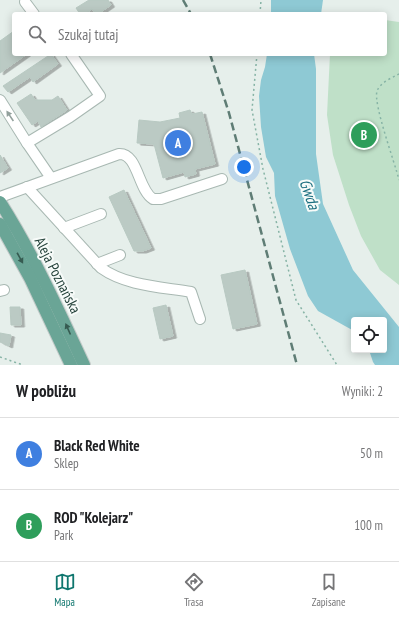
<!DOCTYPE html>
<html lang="pl">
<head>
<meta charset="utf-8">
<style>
	:root { --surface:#fff; --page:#f2f2f2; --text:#202124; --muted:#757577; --line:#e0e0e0; --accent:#0f766e }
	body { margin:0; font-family:"PT Sans Narrow",sans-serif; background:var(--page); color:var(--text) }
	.controls { position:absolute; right:12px; bottom:12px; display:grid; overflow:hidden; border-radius:4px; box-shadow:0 2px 10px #0003 }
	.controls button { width:36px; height:36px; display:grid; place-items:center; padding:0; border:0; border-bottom:1px solid var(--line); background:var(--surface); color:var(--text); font:20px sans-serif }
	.you { position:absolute; left:244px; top:167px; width:14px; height:14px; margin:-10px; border:3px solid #fff; border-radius:50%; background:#1a73e8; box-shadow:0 0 0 6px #1a73e833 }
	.badge { display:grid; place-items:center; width:26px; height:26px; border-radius:50%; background:var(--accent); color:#fff; font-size:13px; font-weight:700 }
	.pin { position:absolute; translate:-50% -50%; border:2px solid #fff; box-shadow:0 1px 4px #0006 }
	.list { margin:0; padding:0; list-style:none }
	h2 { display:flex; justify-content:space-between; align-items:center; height:52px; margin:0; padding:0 16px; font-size:17px }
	h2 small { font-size:13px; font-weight:400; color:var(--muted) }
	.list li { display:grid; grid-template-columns:26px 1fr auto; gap:12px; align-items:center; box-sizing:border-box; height:72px; padding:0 16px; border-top:1px solid var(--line) }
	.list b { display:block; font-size:15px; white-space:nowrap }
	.list p { margin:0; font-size:13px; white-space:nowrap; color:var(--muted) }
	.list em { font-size:13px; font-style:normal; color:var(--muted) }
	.icon { flex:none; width:22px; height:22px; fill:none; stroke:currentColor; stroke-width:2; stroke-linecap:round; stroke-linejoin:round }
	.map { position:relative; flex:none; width:399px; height:365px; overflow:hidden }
	.search { position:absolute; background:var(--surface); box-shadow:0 2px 10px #0003; left:12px; right:12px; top:12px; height:44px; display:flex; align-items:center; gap:10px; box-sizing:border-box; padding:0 14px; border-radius:4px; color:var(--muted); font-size:15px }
	.sheet { height:196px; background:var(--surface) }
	nav { display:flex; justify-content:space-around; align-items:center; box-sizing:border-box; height:56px; border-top:1px solid var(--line); background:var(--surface); font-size:11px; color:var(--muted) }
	nav a { display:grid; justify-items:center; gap:2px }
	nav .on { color:var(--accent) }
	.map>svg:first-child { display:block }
	.green { fill:#bfe0c8 }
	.water { fill:#8ec9d4 }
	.building { fill:#bbcac4; stroke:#b8c9c2; filter:url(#shadow) }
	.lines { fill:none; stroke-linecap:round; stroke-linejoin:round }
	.minor-casing { stroke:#a8b8b2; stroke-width:12 }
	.major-casing { stroke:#c2cac8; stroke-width:14 }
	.path { stroke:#86b3a5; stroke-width:1.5; stroke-dasharray:2 3; stroke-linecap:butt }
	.minor { stroke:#fff; stroke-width:10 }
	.major { stroke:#6aa596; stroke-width:12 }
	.rail { stroke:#5f7d75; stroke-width:2.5; stroke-dasharray:8 4; stroke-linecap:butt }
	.oneway { fill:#92a09c }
	.oneway2 { fill:#365b51 }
	.labels { text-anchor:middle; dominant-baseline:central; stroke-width:4; stroke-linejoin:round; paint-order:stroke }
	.street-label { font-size:15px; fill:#24423a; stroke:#f7fbf9 }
	.water-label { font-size:16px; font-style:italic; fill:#1c6f80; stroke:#f7fbf9 }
</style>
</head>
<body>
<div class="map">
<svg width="399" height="365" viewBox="0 0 399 365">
	<defs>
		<filter id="shadow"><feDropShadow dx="3.5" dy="2" stdDeviation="0" flood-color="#0004"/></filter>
	</defs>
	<rect width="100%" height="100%" fill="#e6efeb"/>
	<polygon class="green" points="385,20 399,22 399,285 380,270 361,236 349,205 333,155 327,115 330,54 385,54"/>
	<g class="water">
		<polygon points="271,0 323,0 321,14 271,14"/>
		<polygon points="267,54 314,54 316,69 316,154 323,204 353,270 399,327 399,365 375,365 373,362 369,350 384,350 384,320 354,320 354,331 318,311 308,296 290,249 275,196 274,173 266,157 261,127 259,96 261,80 265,67"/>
	</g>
	<g class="building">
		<polygon points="89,0 108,0 111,5 98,14 96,14 92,9 85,14 80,14 76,8"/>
		<polygon points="14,31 14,54 27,54 0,73 0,41"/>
		<polygon points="51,54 58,64 33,82 30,77 8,92 3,86"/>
		<polygon points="31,94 35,100 52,100 58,96 67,110 41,127 38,121 32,125 17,103"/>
		<polygon points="190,110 192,114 202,112 215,164 195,169 196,174 185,177 184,172 163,178 154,144 137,143 139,120 160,122 180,118 179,113"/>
		<polygon points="0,155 8,168 0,173"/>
		<polygon points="124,190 151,248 143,251 134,251 109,197"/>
		<polygon points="245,270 257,324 233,329 221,275"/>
		<polygon points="166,305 173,336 160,339 153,308"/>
		<polygon points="10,307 20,307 21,325 11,325"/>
		<polygon points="0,333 11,335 9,346 0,342"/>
	</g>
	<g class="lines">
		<defs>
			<g id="minor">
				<polyline points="25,2 34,14"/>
				<polyline points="0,100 27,143"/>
				<polyline points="51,178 27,143 70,117 100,96 71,54"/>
				<path d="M27 187 101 268C126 286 162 287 191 292L200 319"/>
				<path d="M0 197 119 154C138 153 138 190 153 199H161L222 179"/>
				<polyline points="64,228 101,214"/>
				<polyline points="97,264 120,255"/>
				<polyline points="0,291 4,290"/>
			</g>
			<g id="major">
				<path d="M0 202C33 254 58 309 84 365"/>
				<polyline points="0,224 30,278 71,365"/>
			</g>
		</defs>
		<use href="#minor" class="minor-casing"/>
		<use href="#major" class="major-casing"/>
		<g class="path">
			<polyline points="260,14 261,0"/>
			<polyline points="257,54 252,110 263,169 296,300 337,365"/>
			<path d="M399 74C391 78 380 83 377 91 373 104 395 163 399 180"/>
			<polyline points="0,357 23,365"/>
		</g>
		<use href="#minor" class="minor"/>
		<use href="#major" class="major"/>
		<g class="rail">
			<polyline points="183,0 191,14"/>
			<polyline points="210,54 229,113 297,365"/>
		</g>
	</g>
	<defs><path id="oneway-solid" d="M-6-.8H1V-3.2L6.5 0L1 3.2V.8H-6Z"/></defs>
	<use class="oneway" href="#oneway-solid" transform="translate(10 116) rotate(-124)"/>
	<g class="oneway2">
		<use href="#oneway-solid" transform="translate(20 258) rotate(61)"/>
		<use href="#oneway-solid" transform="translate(68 329) rotate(-114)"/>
	</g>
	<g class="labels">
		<g class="street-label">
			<text transform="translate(58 275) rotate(63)">Aleja Poznańska</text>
		</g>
		<g class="water-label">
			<text transform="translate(310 194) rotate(71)">Gwda</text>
		</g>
	</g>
</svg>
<div class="controls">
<button><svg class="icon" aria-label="locate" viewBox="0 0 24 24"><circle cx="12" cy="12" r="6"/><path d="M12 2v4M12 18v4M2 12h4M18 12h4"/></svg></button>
</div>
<div class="you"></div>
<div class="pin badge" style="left:178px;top:143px;background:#3f7fe0">A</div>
<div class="pin badge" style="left:364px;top:135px;background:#2e9e5b">B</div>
<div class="search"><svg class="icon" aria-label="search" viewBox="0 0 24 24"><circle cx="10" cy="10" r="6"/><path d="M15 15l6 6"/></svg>Szukaj tutaj</div>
</div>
<section class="sheet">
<h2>W pobliżu<small>Wyniki: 2</small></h2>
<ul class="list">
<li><span class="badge" style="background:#3f7fe0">A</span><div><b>Black Red White</b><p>Sklep</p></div><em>50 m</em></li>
<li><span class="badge" style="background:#2e9e5b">B</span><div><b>ROD &quot;Kolejarz&quot;</b><p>Park</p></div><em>100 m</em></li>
</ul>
</section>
<nav>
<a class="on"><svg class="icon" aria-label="map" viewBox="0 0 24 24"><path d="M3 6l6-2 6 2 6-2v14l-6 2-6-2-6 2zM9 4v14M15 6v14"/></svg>Mapa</a>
<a><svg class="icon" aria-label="directions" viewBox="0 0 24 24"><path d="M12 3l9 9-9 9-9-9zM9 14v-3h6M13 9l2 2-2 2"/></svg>Trasa</a>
<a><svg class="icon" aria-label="saved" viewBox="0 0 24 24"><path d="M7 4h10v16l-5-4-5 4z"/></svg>Zapisane</a>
</nav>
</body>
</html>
